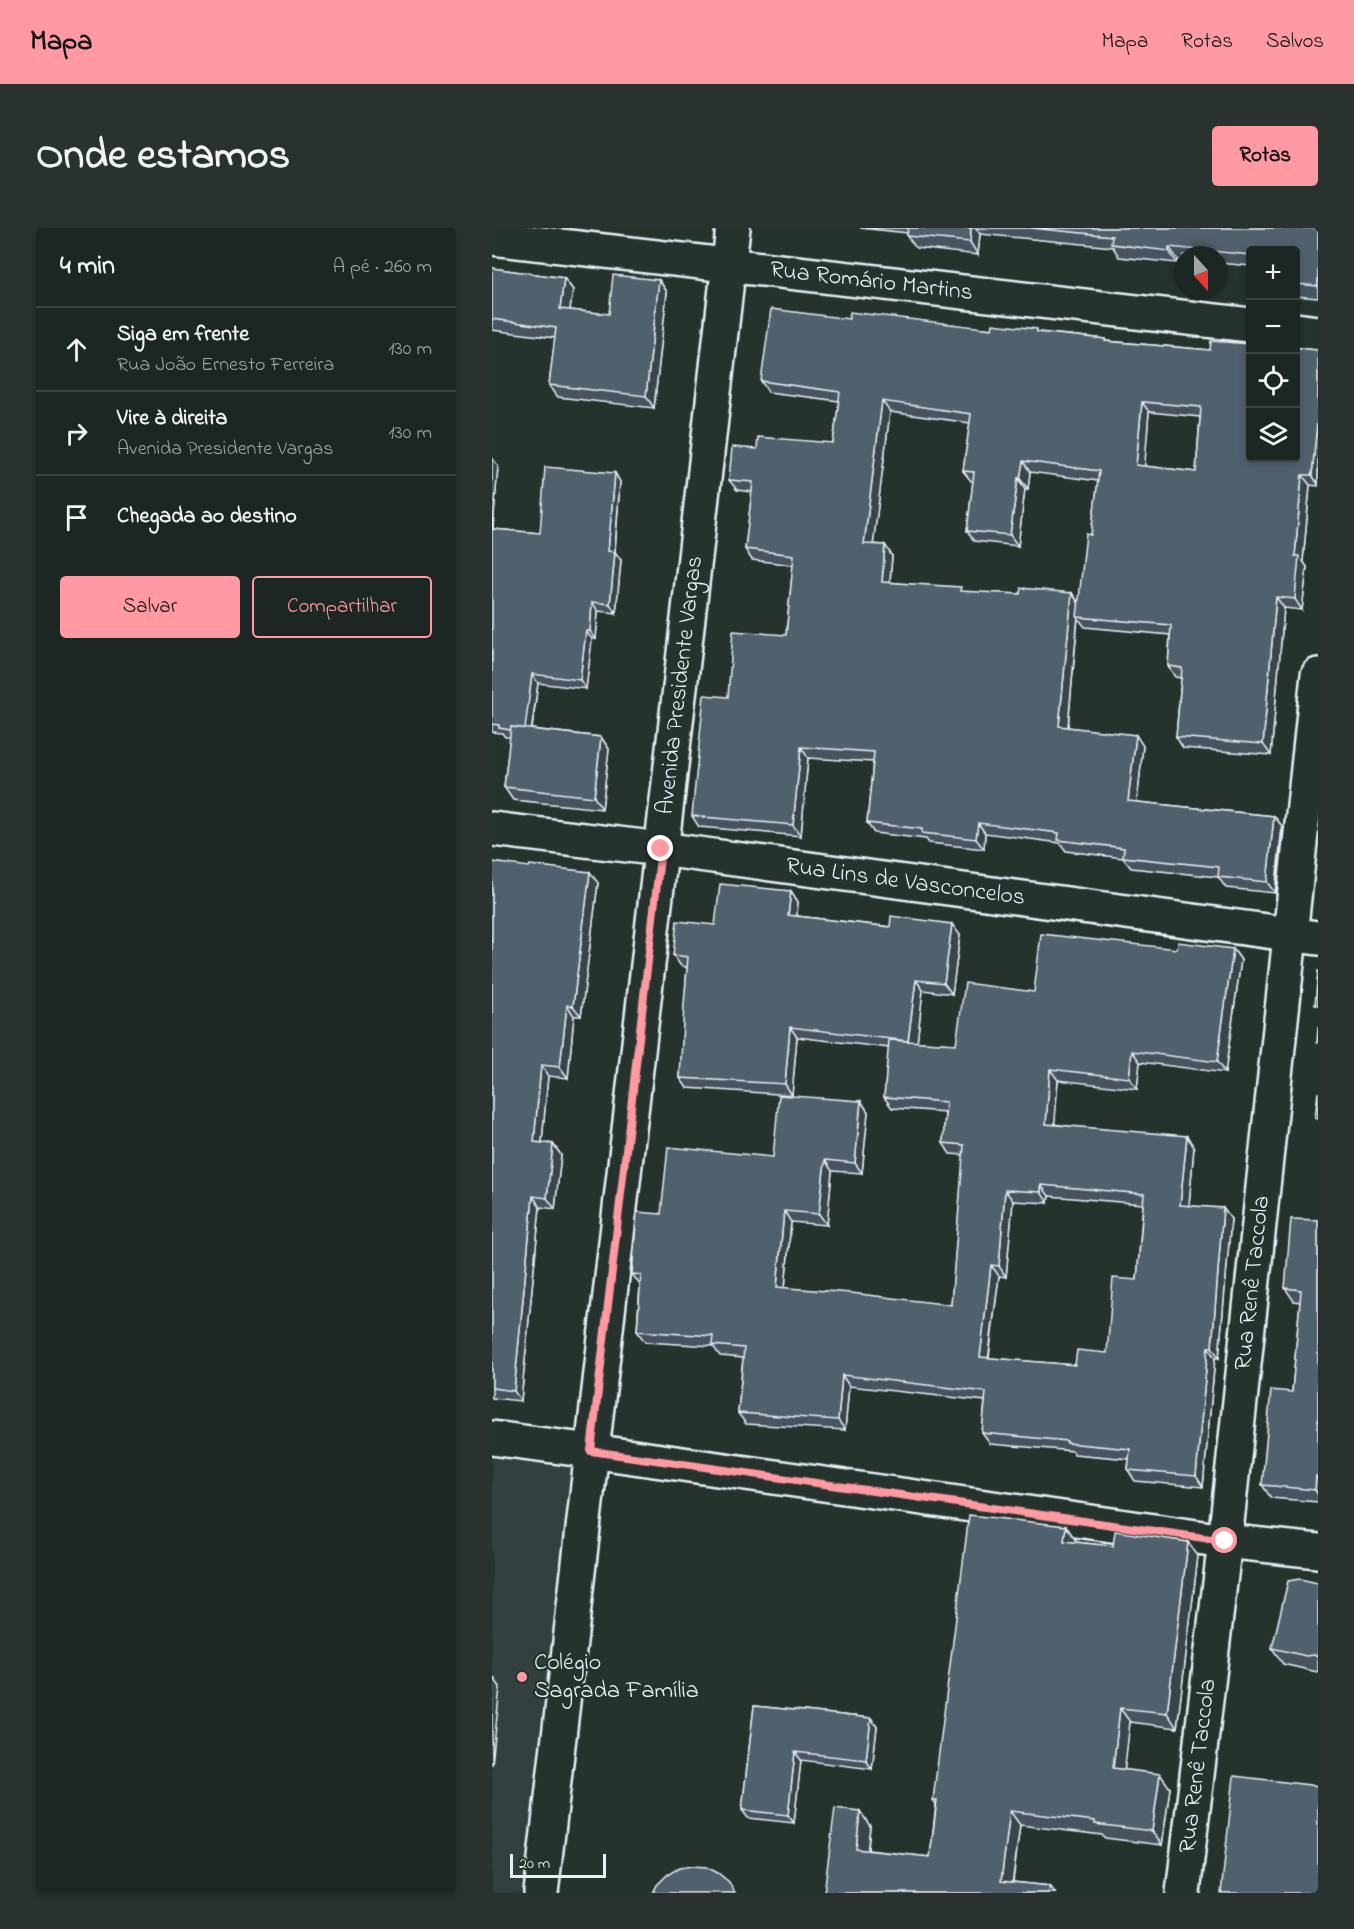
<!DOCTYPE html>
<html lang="pt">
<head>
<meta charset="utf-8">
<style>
	:root { --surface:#1c2622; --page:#29322f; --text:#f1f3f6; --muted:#a0a5a5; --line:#3a4340; --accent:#ff9aa2 }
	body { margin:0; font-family:"Indie Flower",sans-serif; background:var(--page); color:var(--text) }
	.controls { position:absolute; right:18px; top:18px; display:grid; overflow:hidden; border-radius:6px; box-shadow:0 3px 9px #0003 }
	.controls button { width:54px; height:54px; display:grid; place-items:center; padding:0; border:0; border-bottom:2px solid var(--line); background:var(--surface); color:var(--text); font:30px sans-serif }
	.compass { position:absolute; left:682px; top:18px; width:54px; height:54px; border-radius:50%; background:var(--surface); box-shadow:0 3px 9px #0003; rotate:159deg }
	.scale { position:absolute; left:18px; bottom:15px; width:96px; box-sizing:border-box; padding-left:6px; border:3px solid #e8f1f8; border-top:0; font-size:16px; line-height:21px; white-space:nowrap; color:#e8f1f8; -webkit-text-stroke:4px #26332d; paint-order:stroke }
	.stop { position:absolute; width:18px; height:18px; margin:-14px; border:4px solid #ff9aa2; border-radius:50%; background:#fff }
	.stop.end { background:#ff9aa2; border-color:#fff; box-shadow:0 2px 6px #0008 }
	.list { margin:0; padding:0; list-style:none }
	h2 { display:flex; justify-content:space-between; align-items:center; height:78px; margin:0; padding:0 24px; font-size:26px }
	h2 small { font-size:20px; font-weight:400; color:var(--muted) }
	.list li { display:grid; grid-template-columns:39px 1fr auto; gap:18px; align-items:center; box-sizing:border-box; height:84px; padding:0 24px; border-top:2px solid var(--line) }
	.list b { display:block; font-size:22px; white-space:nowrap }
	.list p { margin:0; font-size:20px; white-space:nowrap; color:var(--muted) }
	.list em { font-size:20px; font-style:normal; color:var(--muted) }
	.actions { display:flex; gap:12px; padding:18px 24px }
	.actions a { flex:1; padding:14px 0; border:2px solid var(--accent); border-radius:6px; text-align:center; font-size:21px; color:var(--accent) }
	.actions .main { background:var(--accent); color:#111 }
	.icon { flex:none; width:33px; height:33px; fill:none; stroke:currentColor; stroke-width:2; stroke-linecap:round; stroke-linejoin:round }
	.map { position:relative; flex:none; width:826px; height:1665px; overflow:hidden; border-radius:6px }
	header { display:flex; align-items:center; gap:36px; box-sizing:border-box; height:84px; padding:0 30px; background:var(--accent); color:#111 }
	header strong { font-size:28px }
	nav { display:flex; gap:33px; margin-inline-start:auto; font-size:21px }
	.intro { display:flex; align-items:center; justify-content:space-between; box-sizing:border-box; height:144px; padding:0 36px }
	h1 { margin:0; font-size:42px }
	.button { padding:15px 27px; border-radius:6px; background:var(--accent); color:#111; font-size:21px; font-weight:700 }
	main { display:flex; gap:36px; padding:0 36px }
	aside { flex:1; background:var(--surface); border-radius:6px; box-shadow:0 3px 9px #0003 }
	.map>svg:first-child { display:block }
	.built { fill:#334140 }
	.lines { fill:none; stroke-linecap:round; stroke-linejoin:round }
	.street-casing { stroke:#e8f1f8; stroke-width:38 }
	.secondary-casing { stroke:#e8f1f8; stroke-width:38 }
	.street { stroke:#26332d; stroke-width:33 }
	.secondary { stroke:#26332d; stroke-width:33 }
	.wall { fill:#46535e; stroke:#e8f1f8; stroke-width:1.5; fill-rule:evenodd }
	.shaded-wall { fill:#39444c; stroke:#e8f1f8; stroke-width:1.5 }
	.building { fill:#51616d; stroke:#e8f1f8; stroke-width:1.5; fill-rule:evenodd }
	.route { stroke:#ff9aa2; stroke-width:8 }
	.poi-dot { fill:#ff9aa2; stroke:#26332d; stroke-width:2 }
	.labels { text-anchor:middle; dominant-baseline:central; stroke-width:4.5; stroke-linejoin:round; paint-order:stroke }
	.street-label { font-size:24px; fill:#e8f1f8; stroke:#26332d }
	.poi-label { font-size:24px; fill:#e8f1f8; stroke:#26332d; text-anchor:start }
</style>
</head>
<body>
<header>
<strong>Mapa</strong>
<nav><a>Mapa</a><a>Rotas</a><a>Salvos</a></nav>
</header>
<div class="intro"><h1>Onde estamos</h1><a class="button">Rotas</a></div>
<main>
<aside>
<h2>4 min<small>A pé · 260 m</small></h2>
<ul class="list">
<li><svg class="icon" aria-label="ahead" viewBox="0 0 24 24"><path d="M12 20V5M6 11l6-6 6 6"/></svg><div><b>Siga em frente</b><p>Rua João Ernesto Ferreira</p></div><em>130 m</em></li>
<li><svg class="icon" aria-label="right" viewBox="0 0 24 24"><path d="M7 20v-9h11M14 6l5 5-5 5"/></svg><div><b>Vire à direita</b><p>Avenida Presidente Vargas</p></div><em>130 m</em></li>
<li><svg class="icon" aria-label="arrive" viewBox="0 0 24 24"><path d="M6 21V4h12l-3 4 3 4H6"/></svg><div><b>Chegada ao destino</b></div></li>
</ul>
<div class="actions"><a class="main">Salvar</a><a>Compartilhar</a></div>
</aside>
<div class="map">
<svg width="826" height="1665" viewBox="0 0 826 1665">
	<rect width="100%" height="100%" fill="#26332d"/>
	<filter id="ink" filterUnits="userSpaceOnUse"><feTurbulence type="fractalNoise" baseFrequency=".0167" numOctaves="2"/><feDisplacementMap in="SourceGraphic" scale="12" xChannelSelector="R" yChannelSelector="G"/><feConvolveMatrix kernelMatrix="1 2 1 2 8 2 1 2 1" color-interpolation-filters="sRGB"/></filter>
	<g filter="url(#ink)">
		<polygon class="built" points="0,1223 84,1234 34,1665 0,1665"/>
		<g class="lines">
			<defs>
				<g id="street">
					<path id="s1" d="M0 10 758 97"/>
					<polyline points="804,102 826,105"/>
					<path id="s2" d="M0 601 169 621 826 710"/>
					<polyline points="0,1210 99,1223"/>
				</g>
				<g id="secondary">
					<polyline points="99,1223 733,1313 826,1323"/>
					<path id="s3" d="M49 1665 241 0"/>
					<path id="s4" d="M691 1665 733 1313 826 447"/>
				</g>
			</defs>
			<use href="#street" class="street-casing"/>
			<use href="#secondary" class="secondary-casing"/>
			<use href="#street" class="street"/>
			<use href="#secondary" class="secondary"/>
		</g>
		<g class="wall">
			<polygon points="368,0 826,0 826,70 804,68 804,22 759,22 759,38 727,35 727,27 691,27 691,32 686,32 685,35 627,29 621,19 488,6 486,27 424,20 415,8 416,5"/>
			<polygon points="0,40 72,50 81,62 78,82 117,86 167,52 175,64 162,180 66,169 57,157 63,110 0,102"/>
			<path d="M357 91 547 104 614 111 615 113 718 122H826V258L818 257 811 333 815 339 810 382 792 380 779 527 691 520 684 509 689 450 683 449 676 438 678 407 593 399 586 390 576 499 651 518 645 574 782 588 790 598 783 665 734 660 726 649 639 640 631 630 574 623 568 615 493 605 492 621 437 615 434 611 382 605 375 595 381 534 316 530 309 608 207 599 200 588 236 469 294 407 301 337 260 332 253 321 260 264 245 262 237 252 265 221 341 215 347 173 276 164 269 153ZM398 184 478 195 471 243 479 253 481 254 475 303 482 313 526 318 533 261H536L538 244 606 253 599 307 587 375 580 365 528 366 471 364 398 354 400 328 393 317 381 316ZM657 184 708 189 704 244 652 238Z"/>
			<polygon points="0,230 6,238 1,301 48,305 123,245 128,254 123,324 129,332 124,385 106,383 104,411 100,411 94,461 46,455 40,501 109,509 117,521 110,581 21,572 12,559 18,509 13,509 10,505 0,504"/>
			<polygon points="0,634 106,655 89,788 82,788 76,850 56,848 50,914 61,916 69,927 63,981 48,979 29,1173 0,1170"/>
			<path d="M299 663 306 674 305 688 468 707 460 766 431 762 425 814 464 816 542 764 685 721H741L749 732 733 845 648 834 645 861 566 852 562 896 702 919 697 977 739 991 727 1130H723L711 1259 643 1253 636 1242 637 1231 582 1226 581 1223 498 1216 490 1205 493 1173 357 1158 353 1202 254 1196 246 1185 251 1130 228 1128 221 1118 153 1114 145 1103 148 1057 140 1046 169 986 281 929 369 873 376 884 370 945 340 943 335 997 299 994 293 1060 459 1077 472 927 458 926 451 915 453 884 400 880 392 869 397 820 305 809 300 867 195 860 188 850 195 739 189 738 181 727 223 697ZM557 968 651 976 645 1052 615 1125 583 1137 497 1130 507 1048 514 1049 521 973 556 975Z"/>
			<polygon points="826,992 826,1274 779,1270 770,1257 800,1164 808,1074 802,1073 793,1060"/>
			<polygon points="574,1298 584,1313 584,1314 706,1328 685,1500 638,1494 632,1542 678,1560 670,1617 613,1610 610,1607 528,1597 521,1654 558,1658 563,1665 332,1665 378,1598 376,1622 438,1629 444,1576 441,1572"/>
			<polygon points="826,1355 826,1444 825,1444 791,1436 780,1420"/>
			<polygon points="262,1478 379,1490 385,1499 380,1541 309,1532 302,1595 256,1590 250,1582"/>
		</g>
		<g class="shaded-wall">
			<polygon points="479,0 484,0 488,6 486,27 478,14"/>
			<polygon points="677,19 686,32 685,35 677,23"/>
			<polygon points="72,50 81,62 76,93 68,81"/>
			<polygon points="167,52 175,64 162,180 154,168"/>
			<polygon points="390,173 398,184 380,326 372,316"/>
			<polygon points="650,174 657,184 652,247 644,237"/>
			<polygon points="826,185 826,256 820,247"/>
			<polygon points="0,230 6,238 0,309"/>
			<polygon points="531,233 538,244 536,261 528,251"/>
			<polygon points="123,245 128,254 122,332 116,323"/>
			<polygon points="810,247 818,257 811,333 815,339 810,382 803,371 803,328"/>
			<polygon points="526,250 533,261 526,318 518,307"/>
			<polygon points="393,317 400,328 397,365 390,354"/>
			<polygon points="123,324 129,332 124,385 118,376"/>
			<polygon points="580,365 587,376 575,509 567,498"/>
			<polygon points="784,369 792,380 779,527 771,516"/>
			<polygon points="100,374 106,383 104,411 98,403"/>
			<polygon points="94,403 100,411 94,461 88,452"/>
			<polygon points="40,446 46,455 38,512 32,503"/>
			<polygon points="644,507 651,518 644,584 636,573"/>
			<polygon points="109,509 117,521 110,581 102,569"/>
			<polygon points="309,519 316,530 309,608 301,597"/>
			<polygon points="782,588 790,598 783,665 775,654"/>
			<polygon points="486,595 493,605 492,621 484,611"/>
			<polygon points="98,644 106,655 89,788 81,778"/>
			<polygon points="299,663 306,674 304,698 296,687"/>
			<polygon points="460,696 468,707 460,766 452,755"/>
			<polygon points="741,721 749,732 733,845 725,834"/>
			<polygon points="424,752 431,762 424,824 416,813"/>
			<polygon points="75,777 82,788 76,850 68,839"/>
			<polygon points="298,799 305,809 300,867 293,856"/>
			<polygon points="640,823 648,834 645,861 637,850"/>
			<polygon points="49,837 56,848 49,924 42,914"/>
			<polygon points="558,841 566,852 562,906 554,896"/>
			<polygon points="369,873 376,884 370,945 363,935"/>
			<polygon points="695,908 702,919 696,988 688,977"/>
			<polygon points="61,916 69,927 63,981 55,970"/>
			<polygon points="333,932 340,943 335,997 327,986"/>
			<polygon points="549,957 557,968 556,975 549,964"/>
			<polygon points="513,962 521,973 514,1049 507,1038"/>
			<polygon points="41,968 48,979 29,1173 22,1163"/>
			<polygon points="731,980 739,991 727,1130 720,1119"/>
			<polygon points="292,983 299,994 292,1070 285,1059"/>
			<polygon points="499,1037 507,1048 495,1140 488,1129"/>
			<polygon points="716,1119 723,1130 711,1259 704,1248"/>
			<polygon points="350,1147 357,1158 353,1202 346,1192"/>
			<polygon points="824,1248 826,1251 826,1267 823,1262"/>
			<polygon points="574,1298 584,1313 582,1327 572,1313"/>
			<polygon points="696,1314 706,1328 685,1500 675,1485"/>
			<polygon points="2,1450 8,1459 0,1537 0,1469"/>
			<polygon points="628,1480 638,1494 631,1555 621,1540"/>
			<polygon points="379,1490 385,1499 380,1541 374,1532"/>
			<polygon points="303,1524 309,1532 302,1595 296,1587"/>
			<polygon points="668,1546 678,1560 670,1617 660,1603"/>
			<polygon points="368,1583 378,1598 374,1635 364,1621"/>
			<polygon points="518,1583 528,1597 519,1665 509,1653"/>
			<polygon points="558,1658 563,1665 557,1665"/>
		</g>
		<g class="building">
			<polygon points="416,0 479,0 478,14 415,8"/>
			<polygon points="539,0 826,0 826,58 804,56 804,22 759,22 759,27 677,19 677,23 619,16 620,8"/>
			<polygon points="0,40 72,50 68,81 117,86 121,47 167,52 154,168 57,157 64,100 0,91"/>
			<path d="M279 81 357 91 358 84 500 101 501 96 545 101V104L614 111 613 113 718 122 719 113 759 116V230H804V120L826 122V185L820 247H810L803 328H807L803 371 784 369 771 516 684 509 690 440 676 438 679 397 585 389 594 306 599 307 607 243 531 233 528 251 526 250 518 307 475 303 482 244 471 243 479 186 390 173 372 316 393 317 390 354 469 359 468 363 528 366 529 360 580 365 567 498 644 507 636 573 782 588 775 654 726 649 727 639 631 629 632 620 566 612 567 605 486 595 484 611 430 605V601L375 595 382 524 309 519 301 597 200 588 212 467 236 469 241 403 294 407 302 327 253 321 261 254 237 252 240 219 265 221 266 209 341 215 348 164 269 153ZM650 174 709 179 704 244 644 237Z"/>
			<polygon points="53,239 123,245 116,323 123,324 118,376 100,374 98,403 94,403 88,452 40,446 33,501 19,499 19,502 7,500 7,497 0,496 0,301 48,305"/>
			<polygon points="19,499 109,509 102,569 12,559"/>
			<polygon points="0,634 37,639 38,637 98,644 81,778 75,777 68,839 49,837 42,914 61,916 55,970 41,968 22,1163 0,1160"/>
			<polygon points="228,656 299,663 296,687 398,699 399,688 460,696 452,755 424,752 416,813 298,799 293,856 188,850 192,776 196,729 181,727 185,693 223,697"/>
			<path d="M549 706 685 721 686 714 741 721 725 834 640 823 637 850 558 841 554 896 695 908 688 977 731 980 720 1119H716L704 1248 636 1242 638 1221 575 1215V1213L490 1205 494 1164 350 1147 346 1192 246 1185 252 1120 220 1117 221 1108 145 1103 149 1047 140 1046 145 984 169 986 176 919 281 929 287 867 369 873 363 935 333 932 327 986 292 983 285 1059 359 1065 459 1077 472 917 451 915 454 874 392 869 397 812 464 816 473 755 542 764ZM549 957 652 966 645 1052 621 1050 615 1125 585 1122 583 1137 488 1129 499 1037 507 1038 513 962 549 964Z"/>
			<polygon points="826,742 826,777 823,777"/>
			<polygon points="826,799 826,815 825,815"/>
			<polygon points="826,864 826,891 823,890"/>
			<polygon points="799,991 826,992 826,1248 824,1248 823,1262 770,1257 779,1162 800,1164 809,1062 793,1060"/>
			<polygon points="477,1287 574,1298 572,1313 621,1318 623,1303 696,1314 675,1485 628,1480 621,1540 668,1546 660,1603 603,1596 603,1593 518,1583 509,1653 558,1658 557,1665 332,1665 343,1580 368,1583 364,1621 438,1629 445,1572 441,1572"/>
			<polygon points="808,1351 826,1355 826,1428 822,1427 814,1428 780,1420 796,1353"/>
			<polygon points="0,1450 2,1450 0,1469"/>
			<polygon points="262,1478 379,1490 374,1532 303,1524 296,1587 250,1582"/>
			<polygon points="742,1548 826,1558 826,1665 729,1665"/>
			<polygon points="200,1638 214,1639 226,1645 237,1654 243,1665 161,1665 165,1657 175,1647 187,1640"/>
		</g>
	</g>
	<g class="lines" filter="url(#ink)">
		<polyline class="route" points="169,621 99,1223 733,1313"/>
	</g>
	<circle class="poi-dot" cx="30" cy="1449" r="6"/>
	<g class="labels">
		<g class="street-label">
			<text stroke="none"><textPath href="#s1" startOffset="382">Rua Romário Martins</textPath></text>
			<text stroke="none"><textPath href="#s3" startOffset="1216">Avenida Presidente Vargas</textPath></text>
			<text stroke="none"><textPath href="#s2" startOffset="417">Rua Lins de Vasconcelos</textPath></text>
			<text stroke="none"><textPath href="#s4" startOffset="614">Rua Renê Taccola</textPath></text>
			<text stroke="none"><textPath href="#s4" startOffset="128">Rua Renê Taccola</textPath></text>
		</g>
		<g class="poi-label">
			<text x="42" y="1435">Colégio<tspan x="42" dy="28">Sagrada Família</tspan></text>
		</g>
	</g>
</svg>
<div class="controls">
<button>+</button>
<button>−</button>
<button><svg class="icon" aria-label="locate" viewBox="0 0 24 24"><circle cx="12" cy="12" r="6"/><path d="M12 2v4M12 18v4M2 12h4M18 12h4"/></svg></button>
<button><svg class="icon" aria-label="layers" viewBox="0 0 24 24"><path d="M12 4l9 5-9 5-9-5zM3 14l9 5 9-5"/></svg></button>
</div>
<svg class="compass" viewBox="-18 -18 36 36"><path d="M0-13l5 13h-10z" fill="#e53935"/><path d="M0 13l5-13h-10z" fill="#a0a5a5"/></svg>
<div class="scale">20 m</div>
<div class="stop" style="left:733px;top:1313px"></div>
<div class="stop end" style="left:169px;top:621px"></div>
</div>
</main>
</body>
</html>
